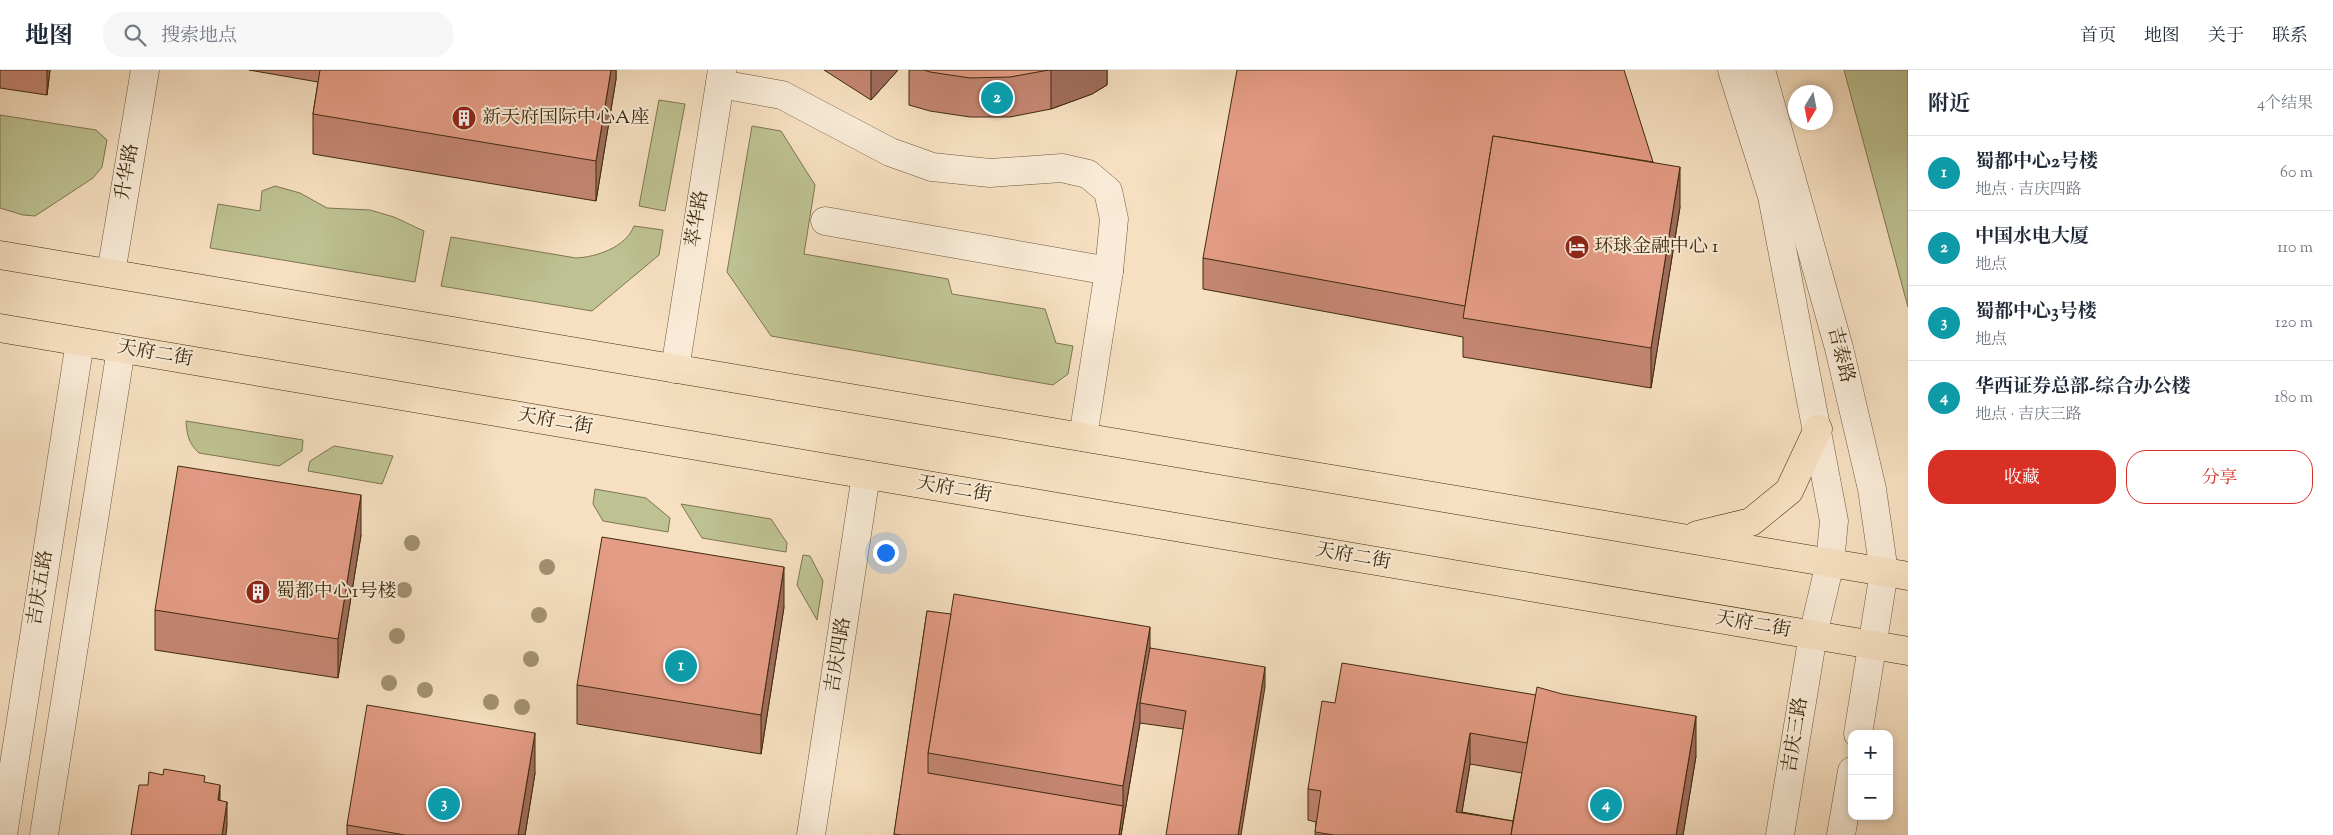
<!DOCTYPE html>
<html lang="zh">
<head>
<meta charset="utf-8">
<style>
	:root { --surface:#fff; --page:#f6f6f7; --text:#1f2937; --muted:#747a83; --line:#e0e1e3; --accent:#d93025 }
	body { margin:0; font-family:"Sorts Mill Goudy","Noto Serif SC",serif; background:var(--page); color:var(--text) }
	.controls { position:absolute; right:15px; bottom:15px; display:grid; overflow:hidden; border-radius:10px; box-shadow:0 2px 8px #0003 }
	.controls button { width:45px; height:45px; display:grid; place-items:center; padding:0; border:0; border-bottom:1px solid var(--line); background:var(--surface); color:var(--text); font:25px sans-serif }
	.compass { position:absolute; left:1788px; top:15px; width:45px; height:45px; border-radius:50%; background:var(--surface); box-shadow:0 2px 8px #0003; rotate:190deg }
	.you { position:absolute; left:885px; top:482px; width:18px; height:18px; margin:-12px; border:4px solid #fff; border-radius:50%; background:#1a73e8; box-shadow:0 0 0 8px #1a73e833 }
	.badge { display:grid; place-items:center; width:32px; height:32px; border-radius:50%; background:var(--accent); color:#fff; font-size:16px; font-weight:700 }
	.pin { position:absolute; translate:-50% -50%; border:2px solid #fff; box-shadow:0 1px 5px #0006 }
	.list { margin:0; padding:0; list-style:none }
	h2 { display:flex; justify-content:space-between; align-items:center; height:65px; margin:0; padding:0 20px; font-size:21px }
	h2 small { font-size:16px; font-weight:400; color:var(--muted) }
	.list li { display:grid; grid-template-columns:32px 1fr auto; gap:15px; align-items:center; box-sizing:border-box; height:75px; padding:0 20px; border-top:1px solid var(--line) }
	.list b { display:block; font-size:19px; white-space:nowrap }
	.list p { margin:0; font-size:16px; white-space:nowrap; color:var(--muted) }
	.list em { font-size:16px; font-style:normal; color:var(--muted) }
	.actions { display:flex; gap:10px; padding:15px 20px }
	.actions a { flex:1; padding:11px 0; border:1px solid var(--accent); border-radius:20px; text-align:center; font-size:18px; color:var(--accent) }
	.actions .main { background:var(--accent); color:#fff }
	.icon { flex:none; width:28px; height:28px; fill:none; stroke:currentColor; stroke-width:2; stroke-linecap:round; stroke-linejoin:round }
	.map { position:relative; flex:none; width:1908px; height:765px; overflow:hidden }
	header { display:flex; align-items:center; gap:30px; box-sizing:border-box; height:70px; padding:0 25px; background:var(--surface); border-bottom:1px solid var(--line) }
	header strong { font-size:24px }
	nav { display:flex; gap:28px; margin-inline-start:auto; font-size:18px }
	.search { width:350px; height:45px; background:var(--page); display:flex; align-items:center; gap:12px; box-sizing:border-box; padding:0 18px; border-radius:20px; color:var(--muted); font-size:19px }
	main { display:flex }
	aside { flex:1; background:var(--surface) }
	.map>svg:first-child { display:block }
	.green { fill:#bec292; stroke:#7e7650 }
	.lines { fill:none; stroke-linecap:round; stroke-linejoin:round }
	.minor-casing { stroke:#6c583b; stroke-width:29 }
	.major-casing { stroke:#3e2a0e; stroke-width:29 }
	.minor { stroke:#f9ebd7; stroke-width:28 }
	.major { stroke:#f6e0c1; stroke-width:28 }
	.tree { fill:#a29171 }
	.wall { fill:#c48672; stroke:#3e2a0e; fill-rule:evenodd }
	.shaded-wall { fill:#a06d5d; stroke:#3e2a0e }
	.building { fill:#e49c85; stroke:#3e2a0e }
	.labels { text-anchor:middle; dominant-baseline:central; stroke-width:4; stroke-linejoin:round; paint-order:stroke }
	.poi-label { font-size:19px; fill:#3e2a0e; stroke:#f9ebd7; text-anchor:start }
	.street-label { font-size:19px; fill:#3e2a0e; stroke:#f9ebd7 }
</style>
</head>
<body>
<header>
<strong>地图</strong>
<div class="search"><svg class="icon" aria-label="search" viewBox="0 0 24 24"><circle cx="10" cy="10" r="6"/><path d="M15 15l6 6"/></svg>搜索地点</div>
<nav><a>首页</a><a>地图</a><a>关于</a><a>联系</a></nav>
</header>
<main>
<div class="map">
<svg width="1908" height="765" viewBox="0 0 1908 765">
	<rect width="100%" height="100%" fill="#f6e0c1"/>
	<filter id="stains"><feTurbulence type="fractalNoise" baseFrequency=".004" numOctaves="4"/><feColorMatrix values="0 0 0 0 .2 0 0 0 0 .09 0 0 0 0 .02 0 0 0 .5 -.17"/></filter>
	<radialGradient id="worn" r=".72"><stop offset=".6" stop-color="#630" stop-opacity="0"/><stop offset="1" stop-color="#630" stop-opacity=".3"/></radialGradient>
	<g class="green">
		<polygon points="1844,0 1908,0 1908,237"/>
		<polygon points="659,30 685,34 665,141 639,136"/>
		<polygon points="0,45 96,60 107,70 102,97 93,108 35,146 23,145 0,138"/>
		<polygon points="752,56 781,61 815,115 804,184 948,209 952,224 1045,239 1056,273 1073,276 1068,304 1053,315 771,266 727,202"/>
		<polygon points="275,116 300,123 327,138 370,140 394,147 424,161 415,212 210,178 218,134 260,141 262,121"/>
		<path d="M634 156 663 160 659 185 592 241 441 216 451 167 576 188C597 187 626 177 634 156Z"/>
		<path d="M186 351 303 370 302 381 279 396 199 383C188 373 187 364 186 351Z"/>
		<polygon points="334,376 393,386 382,414 308,401 310,391"/>
		<polygon points="595,419 646,428 670,448 668,462 603,451 593,434"/>
		<polygon points="681,434 771,449 787,473 786,482 702,468"/>
		<polygon points="803,485 810,486 823,511 817,550 797,515"/>
	</g>
	<g class="lines">
		<defs>
			<g id="minor">
				<polyline points="1732,0 1772,126 1834,451 1830,493 1813,565 1780,765"/>
				<polyline points="1761,0 1839,278 1872,419 1884,502 1858,664"/>
				<polyline points="720,14 782,25 890,82 932,97 990,103 1062,98 1088,104 1108,121 1114,149 1109,201 1083,367"/>
				<polyline points="825,151 1109,201"/>
				<polyline points="111,203 145,0"/>
				<polyline points="675,299 722,0"/>
				<polyline points="3,765 80,272"/>
				<polyline points="44,765 121,279"/>
				<polyline points="811,765 866,405"/>
				<polyline points="1841,765 1852,701"/>
			</g>
			<g id="major">
				<polyline points="0,185 1908,506"/>
				<polyline points="0,258 1908,581"/>
				<polyline points="1697,465 1751,452 1789,421 1818,359"/>
			</g>
		</defs>
		<use href="#minor" class="minor-casing"/>
		<use href="#major" class="major-casing"/>
		<use href="#minor" class="minor"/>
		<use href="#major" class="major"/>
	</g>
	<g class="tree">
		<circle cx="412" cy="473" r="8"/>
		<circle cx="547" cy="497" r="8"/>
		<circle cx="404" cy="520" r="8"/>
		<circle cx="539" cy="545" r="8"/>
		<circle cx="397" cy="566" r="8"/>
		<circle cx="531" cy="589" r="8"/>
		<circle cx="389" cy="613" r="8"/>
		<circle cx="425" cy="620" r="8"/>
		<circle cx="491" cy="632" r="8"/>
		<circle cx="522" cy="637" r="8"/>
	</g>
	<g class="wall">
		<polygon points="0,0 50,0 47,25 0,18"/>
		<polygon points="249,0 616,0 616,9 596,131 313,84 313,44 318,12"/>
		<polygon points="824,0 898,0 871,30"/>
		<polygon points="909,0 1107,0 1107,15 1092,24 1051,39 1010,47 970,47 930,41 909,35"/>
		<polygon points="1653,92 1680,137 1651,318 1463,287 1463,267 1203,219 1203,188"/>
		<polygon points="361,465 338,608 155,580 155,540"/>
		<polygon points="784,537 761,684 577,654 577,615"/>
		<polygon points="927,541 1150,578 1265,617 1183,659 1140,653 1121,765 894,765"/>
		<path d="M1335 633 1696 686 1683 765H1315L1316 752 1308 750V719ZM1470 694 1522 703 1513 751 1462 742Z"/>
		<polygon points="535,703 525,765 347,765 347,755"/>
	</g>
	<g class="shaded-wall">
		<polygon points="47,0 50,0 47,25"/>
		<polygon points="611,0 616,0 616,9 596,131 596,91"/>
		<polygon points="871,0 898,0 871,30"/>
		<polygon points="1051,0 1107,0 1107,15 1092,24 1051,39"/>
		<polygon points="1680,97 1680,137 1651,318 1651,278"/>
		<polygon points="361,425 361,465 338,608 338,569"/>
		<polygon points="784,497 784,537 761,684 761,645"/>
		<polygon points="1150,557 1150,597 1140,633 1140,653 1121,765 1119,765 1123,736 1123,716"/>
		<polygon points="1265,597 1265,617 1241,765 1238,765"/>
		<polygon points="1696,646 1696,686 1683,765 1676,765"/>
		<polygon points="535,663 535,703 525,765 518,765"/>
		<polygon points="1470,663 1470,694 1458,765 1456,742"/>
		<polygon points="220,715 220,739 218,730"/>
		<polygon points="227,732 227,756 226,765 222,765"/>
	</g>
	<g class="building">
		<polygon points="320,0 611,0 596,91 313,44"/>
		<polygon points="924,0 1049,0 1010,7 970,8 930,2"/>
		<polygon points="1237,0 1624,0 1653,92 1493,66 1465,236 1203,188"/>
		<polygon points="1493,66 1680,97 1651,278 1463,248"/>
		<polygon points="178,396 361,425 338,569 155,540"/>
		<polygon points="602,467 784,497 761,645 577,615"/>
		<polygon points="954,524 1150,557 1123,716 928,683"/>
		<polygon points="927,541 951,544 928,683 928,703 1123,736 1119,765 901,765 894,764"/>
		<polygon points="1150,578 1265,597 1238,765 1166,765 1186,641 1140,633"/>
		<polygon points="1342,593 1536,625 1527,673 1470,663 1456,742 1513,751 1511,765 1334,765 1315,762 1321,721 1308,719 1322,631 1335,633"/>
		<polygon points="1537,617 1562,624 1696,646 1676,765 1511,765"/>
		<polygon points="367,635 535,663 518,765 405,765 347,755"/>
		<polygon points="164,699 205,706 204,712 220,715 218,730 227,732 222,765 131,765 139,715 148,715 149,702 163,705"/>
	</g>
	<defs>
		<symbol id="building-disc" viewBox="-11 -11 22 22"><circle r="9.5" fill="#8f2418" stroke="#f9ebd7"/><path d="M-4-6H4V6H1V3H-1V6H-4ZM-2.5-4.3h1.7v1.8h-1.7ZM.8-4.3h1.7v1.8H.8ZM-2.5-1h1.7V.8h-1.7ZM.8-1h1.7V.8H.8Z" fill="#fff"/></symbol>
		<symbol id="hotel-disc" viewBox="-11 -11 22 22"><circle r="9.5" fill="#8f2418" stroke="#f9ebd7"/><path d="M-6-4.5h1.5V1H6V5H4.5V3h-9V5H-6ZM-4 0a1.8 1.8 0 1 1 3.6 0ZM.5 0V-2.5h3Q6-2.5 6 0Z" fill="#fff"/></symbol>
	</defs>
	<g fill-rule="evenodd">
		<use href="#building-disc" x="450" y="34" width="28" height="28"/>
		<use href="#hotel-disc" x="1563" y="163" width="28" height="28"/>
		<use href="#building-disc" x="244" y="508" width="28" height="28"/>
	</g>
	<g class="labels">
		<g class="poi-label">
			<text x="482" y="48">新天府国际中心A座</text>
			<text x="1594" y="177">环球金融中心 1</text>
			<text x="276" y="522">蜀都中心1号楼</text>
		</g>
		<g class="street-label">
			<text transform="translate(128 102) rotate(-80)">升华路</text>
			<text transform="translate(698 149) rotate(-81)">萃华路</text>
			<text transform="translate(155 284) rotate(10)">天府二街</text>
			<text transform="translate(1840 285) rotate(76)">吉泰路</text>
			<text transform="translate(555 352) rotate(10)">天府二街</text>
			<text transform="translate(954 420) rotate(10)">天府二街</text>
			<text transform="translate(1353 487) rotate(10)">天府二街</text>
			<text transform="translate(41 518) rotate(-81)">吉庆五路</text>
			<text transform="translate(1753 555) rotate(10)">天府二街</text>
			<text transform="translate(839 585) rotate(-81)">吉庆四路</text>
			<text transform="translate(1796 665) rotate(-81)">吉庆三路</text>
		</g>
	</g>
	<rect width="100%" height="100%" filter="url(#stains)"/>
	<rect width="100%" height="100%" fill="url(#worn)"/>
</svg>
<div class="controls">
<button>+</button>
<button>−</button>
</div>
<svg class="compass" viewBox="-18 -18 36 36"><path d="M0-13l5 13h-10z" fill="#e53935"/><path d="M0 13l5-13h-10z" fill="#747a83"/></svg>
<div class="you"></div>
<div class="pin badge" style="left:681px;top:596px;background:#0f9aa8">1</div>
<div class="pin badge" style="left:997px;top:28px;background:#0f9aa8">2</div>
<div class="pin badge" style="left:444px;top:734px;background:#0f9aa8">3</div>
<div class="pin badge" style="left:1606px;top:735px;background:#0f9aa8">4</div>
</div>
<aside>
<h2>附近<small>4个结果</small></h2>
<ul class="list">
<li><span class="badge" style="background:#0f9aa8">1</span><div><b>蜀都中心2号楼</b><p>地点 · 吉庆四路</p></div><em>60 m</em></li>
<li><span class="badge" style="background:#0f9aa8">2</span><div><b>中国水电大厦</b><p>地点</p></div><em>110 m</em></li>
<li><span class="badge" style="background:#0f9aa8">3</span><div><b>蜀都中心3号楼</b><p>地点</p></div><em>120 m</em></li>
<li><span class="badge" style="background:#0f9aa8">4</span><div><b>华西证券总部-综合办公楼</b><p>地点 · 吉庆三路</p></div><em>180 m</em></li>
</ul>
<div class="actions"><a class="main">收藏</a><a>分享</a></div>
</aside>
</main>
</body>
</html>
